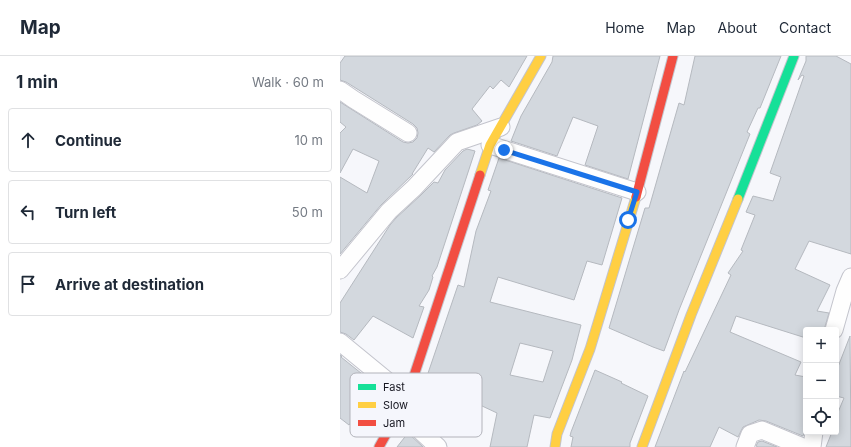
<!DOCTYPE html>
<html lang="en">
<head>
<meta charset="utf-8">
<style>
	:root { --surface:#fff; --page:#f2f2f3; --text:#1f2937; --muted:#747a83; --line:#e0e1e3 }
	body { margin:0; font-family:Inter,sans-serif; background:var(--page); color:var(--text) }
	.controls { position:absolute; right:12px; bottom:12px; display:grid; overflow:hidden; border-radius:4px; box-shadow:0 2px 10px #0003 }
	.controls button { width:36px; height:36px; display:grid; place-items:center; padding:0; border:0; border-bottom:1px solid var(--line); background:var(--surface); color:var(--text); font:20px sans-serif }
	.stop { position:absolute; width:12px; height:12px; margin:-9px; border:3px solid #1a73e8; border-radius:50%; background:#fff }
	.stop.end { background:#1a73e8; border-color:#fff; box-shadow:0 1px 4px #0008 }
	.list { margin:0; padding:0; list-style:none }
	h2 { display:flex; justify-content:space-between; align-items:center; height:52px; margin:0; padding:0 16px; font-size:17px }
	h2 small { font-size:13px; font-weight:400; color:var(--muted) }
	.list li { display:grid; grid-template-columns:26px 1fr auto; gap:12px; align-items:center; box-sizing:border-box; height:64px; margin:0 8px 8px; padding:0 8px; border:1px solid var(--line); border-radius:4px }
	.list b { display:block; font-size:15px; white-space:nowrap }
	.list em { font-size:13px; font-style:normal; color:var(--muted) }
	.icon { flex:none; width:22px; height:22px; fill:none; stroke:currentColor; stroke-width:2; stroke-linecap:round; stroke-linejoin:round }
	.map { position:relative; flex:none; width:511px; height:391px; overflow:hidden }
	header { display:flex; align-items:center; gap:24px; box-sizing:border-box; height:56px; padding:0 20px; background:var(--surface); border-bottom:1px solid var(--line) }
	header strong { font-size:19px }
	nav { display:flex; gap:22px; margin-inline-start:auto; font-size:14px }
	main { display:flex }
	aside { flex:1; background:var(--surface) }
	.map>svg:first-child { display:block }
	.building { fill:#d3d8de; stroke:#b5b9bf; fill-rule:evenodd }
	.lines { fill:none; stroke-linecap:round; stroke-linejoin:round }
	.street-casing { stroke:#c3c4cc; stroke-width:19 }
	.fast-casing { stroke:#c3c4cc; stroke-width:11 }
	.slow-casing { stroke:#c3c4cc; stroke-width:11 }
	.jam-casing { stroke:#c3c4cc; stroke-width:11 }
	.street { stroke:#fefefe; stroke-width:17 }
	.fast { stroke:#16e098; stroke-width:9 }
	.slow { stroke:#ffcf43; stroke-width:9 }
	.jam { stroke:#f24e42; stroke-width:9 }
	.route { stroke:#1a73e8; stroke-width:5 }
	.key { fill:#f5f6fc; stroke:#b2b3ba; stroke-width:1 }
	.key-label { font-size:11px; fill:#161620 }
</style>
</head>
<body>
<header>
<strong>Map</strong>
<nav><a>Home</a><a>Map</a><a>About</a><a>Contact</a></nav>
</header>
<main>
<aside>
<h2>1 min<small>Walk · 60 m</small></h2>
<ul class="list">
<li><svg class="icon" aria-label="ahead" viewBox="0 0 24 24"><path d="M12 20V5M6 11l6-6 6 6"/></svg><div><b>Continue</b></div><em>10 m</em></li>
<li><svg class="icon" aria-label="left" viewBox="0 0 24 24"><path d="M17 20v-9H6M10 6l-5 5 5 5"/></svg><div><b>Turn left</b></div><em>50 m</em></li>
<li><svg class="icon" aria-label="arrive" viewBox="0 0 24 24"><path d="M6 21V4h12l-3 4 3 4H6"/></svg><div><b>Arrive at destination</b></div></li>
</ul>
</aside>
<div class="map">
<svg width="511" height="391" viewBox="0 0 511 391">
	<rect width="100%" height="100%" fill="#f6f7fb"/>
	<g class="building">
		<polygon points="5,0 187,0 169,31 161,24 153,33 150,30 132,53 142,65 137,69 114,77 110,79 94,96 88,92 72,118 73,118 41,149 0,198 0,121 27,137 39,105 13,93 0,117 0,77 6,71 0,66 0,46 63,86 68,87 73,86 77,82 78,77 77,72 73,68 6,26 0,24 0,7"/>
		<polygon points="213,0 320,0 288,123 245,109 258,70 233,61 217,100 171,85 181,60 212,6"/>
		<polygon points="355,0 441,0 420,52 418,52 407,76 410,78 339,254 324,295 313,291 269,272 305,152 309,152 339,47 344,49"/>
		<polygon points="466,0 496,0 511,8 511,198 469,185 455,213 490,229 477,255 489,257 484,274 466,274 466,282 396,260 390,276 461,306 455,319 466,321 466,370 463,380 426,365 419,364 403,371 398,381 379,371 370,391 315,391 344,315 345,316 391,219 388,217 403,195 401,194 415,159 406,156 413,140 433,145 441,121 430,117 464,20 462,19 458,24 466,5"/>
		<polygon points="127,93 135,95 97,211 92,220 93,221 89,234 79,250 84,251 73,282 33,260 14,284 6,278 0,276 0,247 50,169 56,162 81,139 94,126 98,127 105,114 123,95"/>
		<path d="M159 102 282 142 262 209 247 205 234 244 158 221 150 246 241 269 232 304 210 362 194 359 187 391H150L157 357 140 349 141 347 84 329 118 229 124 231 136 175 151 135 148 134ZM180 287 213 295 203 326 170 319Z"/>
		<polygon points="510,280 511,391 486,391 492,376 496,376 496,361 504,342 496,340 496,316"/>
		<polygon points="0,299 2,300 1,301 52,342 44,356 27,345 9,369 0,362"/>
		<polygon points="255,314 282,326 281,327 308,340 290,387 290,391 231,391 233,381 230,380 231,376"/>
		<polygon points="68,377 83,391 57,391"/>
		<polygon points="422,385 437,391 418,391 416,390 418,386"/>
	</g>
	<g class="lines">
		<defs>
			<g id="street">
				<polyline points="0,34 13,43 68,77"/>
				<polyline points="150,89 297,136"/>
				<polyline points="0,214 49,155 74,132 117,86 161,71"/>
				<polyline points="494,274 505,235 511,221"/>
				<polyline points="0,286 67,341"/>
				<polyline points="59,355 98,391"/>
				<polyline points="405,391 410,378 422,374 463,391"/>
				<polyline points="472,391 474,376"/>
			</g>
			<polyline id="fast" points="398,143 454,0"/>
			<g id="slow">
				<polyline points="140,119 150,89 201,0"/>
				<polyline points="215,391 217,378 250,293 296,141"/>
				<polyline points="302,391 351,259 398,143"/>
			</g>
			<g id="jam">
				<polyline points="296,141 333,0"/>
				<polyline points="39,391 67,341 140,119"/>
			</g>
		</defs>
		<use href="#street" class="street-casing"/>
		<use href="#fast" class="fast-casing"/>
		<use href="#slow" class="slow-casing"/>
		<use href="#jam" class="jam-casing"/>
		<use href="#street" class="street"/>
		<use href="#fast" class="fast"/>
		<use href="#slow" class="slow"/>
		<use href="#jam" class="jam"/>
	</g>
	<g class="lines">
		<polyline class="route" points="164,94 297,136 288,164"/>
	</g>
	<rect x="10" y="317" width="132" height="64" rx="6" class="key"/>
	<rect x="18" y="328" width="18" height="6" fill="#16e098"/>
	<rect x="18" y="346" width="18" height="6" fill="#ffcf43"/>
	<rect x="18" y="364" width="18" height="6" fill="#f24e42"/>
	<g class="key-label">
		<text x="43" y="335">Fast</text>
		<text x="43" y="353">Slow</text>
		<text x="43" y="371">Jam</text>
	</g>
</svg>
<div class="controls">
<button>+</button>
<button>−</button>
<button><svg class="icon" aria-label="locate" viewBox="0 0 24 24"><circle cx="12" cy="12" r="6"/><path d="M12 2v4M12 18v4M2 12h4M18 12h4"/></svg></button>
</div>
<div class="stop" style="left:288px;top:164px"></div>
<div class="stop end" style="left:164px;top:94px"></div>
</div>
</main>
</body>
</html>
